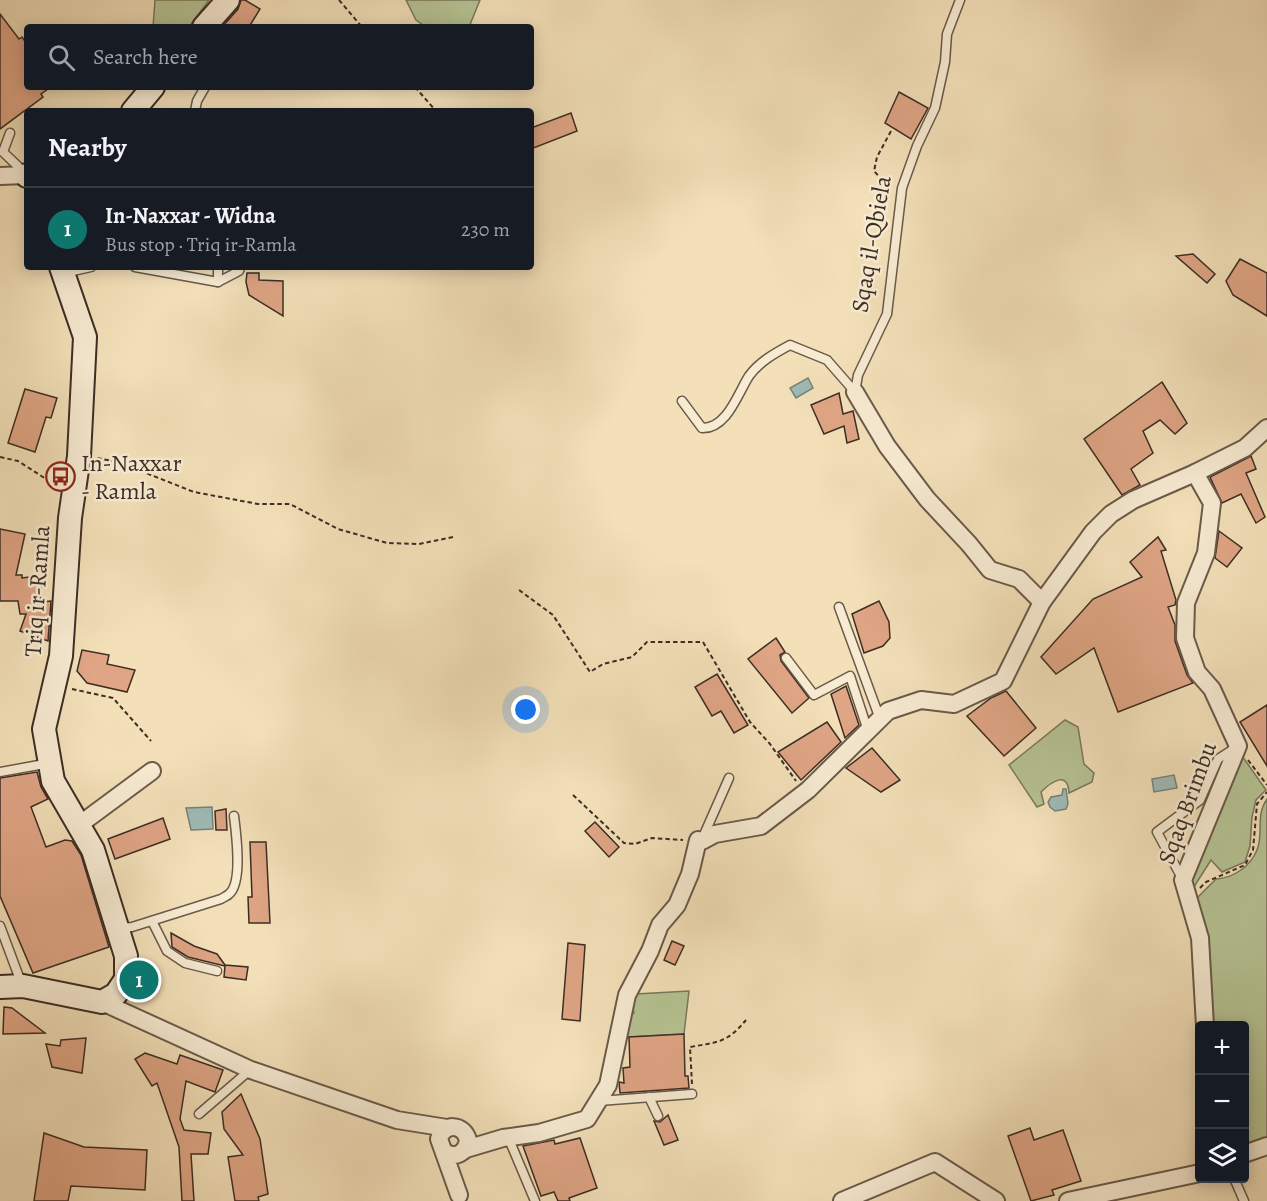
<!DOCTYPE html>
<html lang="en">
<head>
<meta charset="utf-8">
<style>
	:root { --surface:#171b24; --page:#242831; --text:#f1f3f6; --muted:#9ea1a6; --line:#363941; --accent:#0f766e }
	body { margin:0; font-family:Alegreya,serif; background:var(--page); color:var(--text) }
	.controls { position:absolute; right:18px; bottom:18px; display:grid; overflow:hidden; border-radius:6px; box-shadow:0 3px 15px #0003 }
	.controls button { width:54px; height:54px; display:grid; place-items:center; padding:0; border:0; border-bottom:2px solid var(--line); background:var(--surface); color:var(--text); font:30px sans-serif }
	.you { position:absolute; left:526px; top:710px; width:21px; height:21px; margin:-15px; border:4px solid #fff; border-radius:50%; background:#1a73e8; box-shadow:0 0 0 9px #1a73e833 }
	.badge { display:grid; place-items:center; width:39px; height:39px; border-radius:50%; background:var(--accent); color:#fff; font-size:20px; font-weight:700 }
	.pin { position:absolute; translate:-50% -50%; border:3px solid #fff; box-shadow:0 2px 6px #0006 }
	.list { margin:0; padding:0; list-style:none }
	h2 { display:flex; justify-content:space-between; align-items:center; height:78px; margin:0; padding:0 24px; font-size:26px }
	h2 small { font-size:20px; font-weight:400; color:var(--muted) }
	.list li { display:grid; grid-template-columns:39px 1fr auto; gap:18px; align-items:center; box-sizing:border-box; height:84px; padding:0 24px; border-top:2px solid var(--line) }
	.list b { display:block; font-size:22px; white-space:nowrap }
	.list p { margin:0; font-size:20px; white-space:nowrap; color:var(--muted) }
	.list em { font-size:20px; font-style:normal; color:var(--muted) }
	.icon { flex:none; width:33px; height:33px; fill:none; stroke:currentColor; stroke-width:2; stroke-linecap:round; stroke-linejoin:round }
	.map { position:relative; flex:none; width:1267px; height:1201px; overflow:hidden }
	.search { position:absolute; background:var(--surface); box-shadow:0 3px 15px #0003; left:24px; top:24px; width:510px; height:66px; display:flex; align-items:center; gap:15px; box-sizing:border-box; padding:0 21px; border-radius:6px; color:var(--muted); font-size:22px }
	.panel { position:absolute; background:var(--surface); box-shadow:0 3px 15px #0003; left:24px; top:108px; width:510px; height:162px; border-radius:6px }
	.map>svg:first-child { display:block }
	.green { fill:#b6c393; stroke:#79785c; stroke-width:1.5 }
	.water { fill:#9ebbb7; stroke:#77827c; stroke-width:1.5 }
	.building { fill:#dfa585; stroke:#3c2d24; stroke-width:1.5 }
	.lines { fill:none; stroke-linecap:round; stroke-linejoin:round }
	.lane-casing { stroke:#6a5a49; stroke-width:11 }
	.street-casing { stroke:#6a5a49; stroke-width:20 }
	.secondary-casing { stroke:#3c2d24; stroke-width:26 }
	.path { stroke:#3c2d24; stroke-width:2; stroke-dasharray:4.5 3; stroke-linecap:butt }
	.lane { stroke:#f7ebd2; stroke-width:8 }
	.street { stroke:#f7ebd2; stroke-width:16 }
	.secondary { stroke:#f7ebd2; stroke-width:22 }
	.labels { text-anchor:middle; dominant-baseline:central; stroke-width:5; stroke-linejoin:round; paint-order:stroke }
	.street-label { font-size:24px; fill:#3c2d24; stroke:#f7ebd2 }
	.poi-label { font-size:24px; fill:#3c2d24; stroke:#f7ebd2; text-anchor:start }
</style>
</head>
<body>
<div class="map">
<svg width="1267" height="1201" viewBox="0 0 1267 1201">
	<rect width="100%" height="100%" fill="#f3e0b9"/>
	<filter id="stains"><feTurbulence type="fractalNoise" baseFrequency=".00333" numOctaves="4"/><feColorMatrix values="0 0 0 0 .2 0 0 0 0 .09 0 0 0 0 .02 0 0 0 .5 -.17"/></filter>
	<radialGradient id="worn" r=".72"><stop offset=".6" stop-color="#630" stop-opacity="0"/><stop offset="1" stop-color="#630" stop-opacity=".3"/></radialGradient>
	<g class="green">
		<polygon points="155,0 209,0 189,27 153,27"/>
		<polygon points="406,0 480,0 469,27 426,27 416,20"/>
		<path d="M1065 720 1078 727 1084 764 1094 773 1092 782 1069 793C1068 770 1051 782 1041 792L1044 804 1037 807 1009 765Z"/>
		<polygon points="1240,753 1266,790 1256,800 1252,817 1250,846 1245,862 1222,872 1211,860 1192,890 1189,887"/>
		<path d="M1267 799V1141L1245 1149 1244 1026 1213 1025 1195 900 1216 879C1233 878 1250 867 1257 850 1264 833 1255 816 1267 799Z"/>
		<polygon points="689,991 684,1034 628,1037 622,1036 628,1016 634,1013 632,1004 636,994"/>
	</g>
	<g class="water">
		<polygon points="808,378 813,388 796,398 790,388"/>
		<polygon points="1174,775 1177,788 1154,792 1152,779"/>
		<polygon points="1063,789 1066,789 1068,804 1066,809 1055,811 1050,807 1048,802 1051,797 1062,795"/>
		<polygon points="212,807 213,829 191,830 186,808"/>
	</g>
	<g class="building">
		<polygon points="241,0 245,0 260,9 249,27 222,27 238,9"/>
		<polygon points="0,14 19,39 22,37 27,44 27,87 51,87 41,94 43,97 0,129"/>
		<polygon points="899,92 928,108 911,139 885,123"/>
		<polygon points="571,113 577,131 531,149 531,128"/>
		<polygon points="1193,254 1215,274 1207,283 1176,256"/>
		<polygon points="1240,259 1267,273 1267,316 1233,295 1226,281"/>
		<polygon points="247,273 259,273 259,280 283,281 283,316 249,295 246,282"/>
		<polygon points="1162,382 1187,423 1175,434 1160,420 1143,431 1153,453 1131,469 1140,485 1122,495 1084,439"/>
		<polygon points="25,389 57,398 51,418 46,417 35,452 8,443"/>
		<polygon points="839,393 843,414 853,411 859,439 847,443 844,426 824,434 811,405"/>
		<polygon points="1251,456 1256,469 1246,473 1265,517 1256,523 1241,494 1222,503 1210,477"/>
		<polygon points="0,529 25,534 16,575 22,575 22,578 29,577 29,580 42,580 40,602 51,601 48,641 20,631 26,614 20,614 18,601 0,601"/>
		<polygon points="1219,531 1242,548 1227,567 1215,558"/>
		<polygon points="1158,537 1166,550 1161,551 1176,600 1175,605 1168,607 1175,625 1175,641 1187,675 1193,683 1118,712 1094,648 1056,674 1041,657 1093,599 1142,577 1130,562"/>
		<polygon points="879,601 889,622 890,638 883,646 864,653 852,614"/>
		<polygon points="776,638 785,652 780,655 781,661 809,698 792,713 748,659"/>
		<polygon points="82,650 109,655 107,664 135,670 127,692 87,683 77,671"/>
		<polygon points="717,674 748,725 734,733 721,711 712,716 695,687"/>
		<polygon points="846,686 859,725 845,738 831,694"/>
		<polygon points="1006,691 1036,728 1004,756 967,716 991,698"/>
		<polygon points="1267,705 1267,766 1240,722"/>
		<polygon points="827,722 841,742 801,780 778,752"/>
		<polygon points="872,748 900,780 881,792 846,768"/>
		<polygon points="37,772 41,787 48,799 31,807 46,847 65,840 72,841 81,855 109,947 33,973 0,896 0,778"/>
		<polygon points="226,809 227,830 216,830 215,811"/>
		<polygon points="163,818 170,839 115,859 108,839"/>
		<polygon points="595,822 619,847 609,857 585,831"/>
		<polygon points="250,842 266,842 270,923 249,923 248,897 252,897"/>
		<polygon points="171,933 194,946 217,954 225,965 248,967 246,980 224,977 225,966 188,957 172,947"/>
		<polygon points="672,941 684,946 675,965 664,960"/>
		<polygon points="568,943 585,945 580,1021 562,1019"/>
		<polygon points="4,1007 12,1008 45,1033 3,1034"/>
		<polygon points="684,1034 685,1076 688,1076 689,1088 620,1093 619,1082 624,1083 623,1068 630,1067 629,1037"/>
		<polygon points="86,1038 82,1073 52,1067 46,1044 60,1046 61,1040"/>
		<polygon points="145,1053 177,1064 180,1055 223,1070 215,1092 186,1081 180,1119 184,1130 211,1133 208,1154 191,1154 194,1201 182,1201 179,1147 157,1083 152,1086 135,1059"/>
		<polygon points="241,1094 260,1139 268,1194 258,1197 259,1201 235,1201 228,1157 243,1155 224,1129 222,1112"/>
		<polygon points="668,1115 678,1140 664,1145 654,1121 660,1122"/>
		<polygon points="1030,1128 1034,1140 1063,1130 1081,1181 1052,1190 1054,1195 1031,1201 1008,1136"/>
		<polygon points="44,1133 84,1147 147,1150 145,1190 71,1186 68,1201 34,1201"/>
		<polygon points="580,1138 597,1188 569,1198 570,1201 558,1201 554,1192 541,1196 523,1146 554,1140 555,1144"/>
	</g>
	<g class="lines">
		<defs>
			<g id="lane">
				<polyline points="195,111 197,101 205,87"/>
				<polyline points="10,133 3,152 25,173"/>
				<polyline points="135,267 218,282 239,271 240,267"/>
				<polyline points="64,273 91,267"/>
				<polyline points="218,282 218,267"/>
				<polyline points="855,392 858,375 887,314 902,188 917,146 935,108 945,62 947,34 960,0"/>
				<path d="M682 401 702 428C727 429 738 393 749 376 759 362 775 353 790 345L827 360 855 392"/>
				<polyline points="839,607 880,719"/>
				<polyline points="786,658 814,695 850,676 868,731"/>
				<polyline points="0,772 50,763"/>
				<polyline points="703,837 729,778"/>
				<polyline points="1183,880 1157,832 1200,800 1218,759 1235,748"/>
				<polyline points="152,921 167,951 185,963 217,971"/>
				<polyline points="0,926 22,985"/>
				<path d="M119 928 132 927 221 899C224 897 227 896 229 894 243 883 236 832 234 816"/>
				<polyline points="649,1097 658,1116"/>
				<polyline points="599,1101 692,1094"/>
				<polyline points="199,1114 250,1070"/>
				<polyline points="508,1137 535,1201"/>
				<polyline points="1234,1178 1244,1201"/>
			</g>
			<g id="street">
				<polyline points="0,176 27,175"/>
				<polyline points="855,392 887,446 927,499 969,544 990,570 1019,579 1042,602"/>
				<polyline points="1195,473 1212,503 1206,553 1186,603 1185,638 1197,672 1212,689 1238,746 1183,880 1200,938 1205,1026"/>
				<polyline points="79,825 152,771"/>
				<polyline points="102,1002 251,1070 397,1120 447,1128"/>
				<polyline points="466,1149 503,1138 539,1133 587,1119 608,1085 627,995 650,951 660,925 677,905 690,874 698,840 702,841 715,834 761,826 808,790 888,711 921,700 954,704 1003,681 1042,602 1093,532 1111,514 1133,500 1195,473 1245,448 1267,428"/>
				<path d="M444 1152C456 1159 466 1153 468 1140 463 1123 444 1123 439 1139L459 1195"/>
				<polyline points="1244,1154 1267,1146"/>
				<polyline points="842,1201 935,1162 996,1201"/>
				<polyline points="1068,1201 1200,1173"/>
			</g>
			<g id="secondary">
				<polyline points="204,27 228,0"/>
				<polyline points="133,111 153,87"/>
				<polyline points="27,175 27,176"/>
				<polyline points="0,987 23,986 102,1002 116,994 126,979 126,956 93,850 53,781 44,729 61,656 70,518 79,456 85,337 61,267"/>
			</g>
		</defs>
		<use href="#lane" class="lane-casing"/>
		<use href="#street" class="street-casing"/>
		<use href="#secondary" class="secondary-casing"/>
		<g class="path">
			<polyline points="339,0 362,27"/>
			<polyline points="415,87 436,111"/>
			<polyline points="891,131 877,157 874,171 885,183 891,184"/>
			<polyline points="0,457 18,461 57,486"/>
			<polyline points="97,458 118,462 194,492 258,504 290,504 338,529 387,543 419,544 453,537"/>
			<polyline points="519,590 553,615 590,672 603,664 632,657 647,642 703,642 750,722 770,744 796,781"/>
			<polyline points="72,689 113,698 151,741"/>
			<polyline points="1248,760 1267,785"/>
			<polyline points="573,795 624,843 635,844 652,838 683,840"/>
			<polyline points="1200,888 1206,882 1245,865 1253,850 1257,804 1267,792"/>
			<path d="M692 1084 690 1047C718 1042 727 1043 746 1020"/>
		</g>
		<use href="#lane" class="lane"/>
		<use href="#street" class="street"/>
		<use href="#secondary" class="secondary"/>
	</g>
	<defs>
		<symbol id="bus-ring" viewBox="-11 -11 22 22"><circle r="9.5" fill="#f7ebd2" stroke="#8f2418" stroke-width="1.5"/><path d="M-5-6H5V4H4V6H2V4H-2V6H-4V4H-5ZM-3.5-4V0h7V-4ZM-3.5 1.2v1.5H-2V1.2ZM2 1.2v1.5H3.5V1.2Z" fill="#8f2418"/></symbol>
	</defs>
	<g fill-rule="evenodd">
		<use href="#bus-ring" x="44" y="460" width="33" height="33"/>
	</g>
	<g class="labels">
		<g class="street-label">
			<text transform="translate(871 244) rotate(-80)">Sqaq il-Qbiela</text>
			<text transform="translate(37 591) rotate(-86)">Triq ir-Ramla</text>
			<text transform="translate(1187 803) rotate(-70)">Sqaq Brimbu</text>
		</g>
		<g class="poi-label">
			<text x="81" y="463">In-Naxxar<tspan x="81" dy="28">- Ramla</tspan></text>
		</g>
	</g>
	<rect width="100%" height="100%" filter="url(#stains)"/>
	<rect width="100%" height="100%" fill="url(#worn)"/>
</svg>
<div class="controls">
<button>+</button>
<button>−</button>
<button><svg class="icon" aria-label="layers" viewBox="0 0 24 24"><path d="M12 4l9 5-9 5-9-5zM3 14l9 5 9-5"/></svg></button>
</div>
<div class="you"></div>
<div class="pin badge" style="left:139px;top:980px">1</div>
<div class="search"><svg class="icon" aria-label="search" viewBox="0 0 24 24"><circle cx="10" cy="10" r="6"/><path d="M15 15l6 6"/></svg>Search here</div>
<section class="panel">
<h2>Nearby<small></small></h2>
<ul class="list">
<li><span class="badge">1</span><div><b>In-Naxxar - Widna</b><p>Bus stop · Triq ir-Ramla</p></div><em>230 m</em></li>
</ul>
</section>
</div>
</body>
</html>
